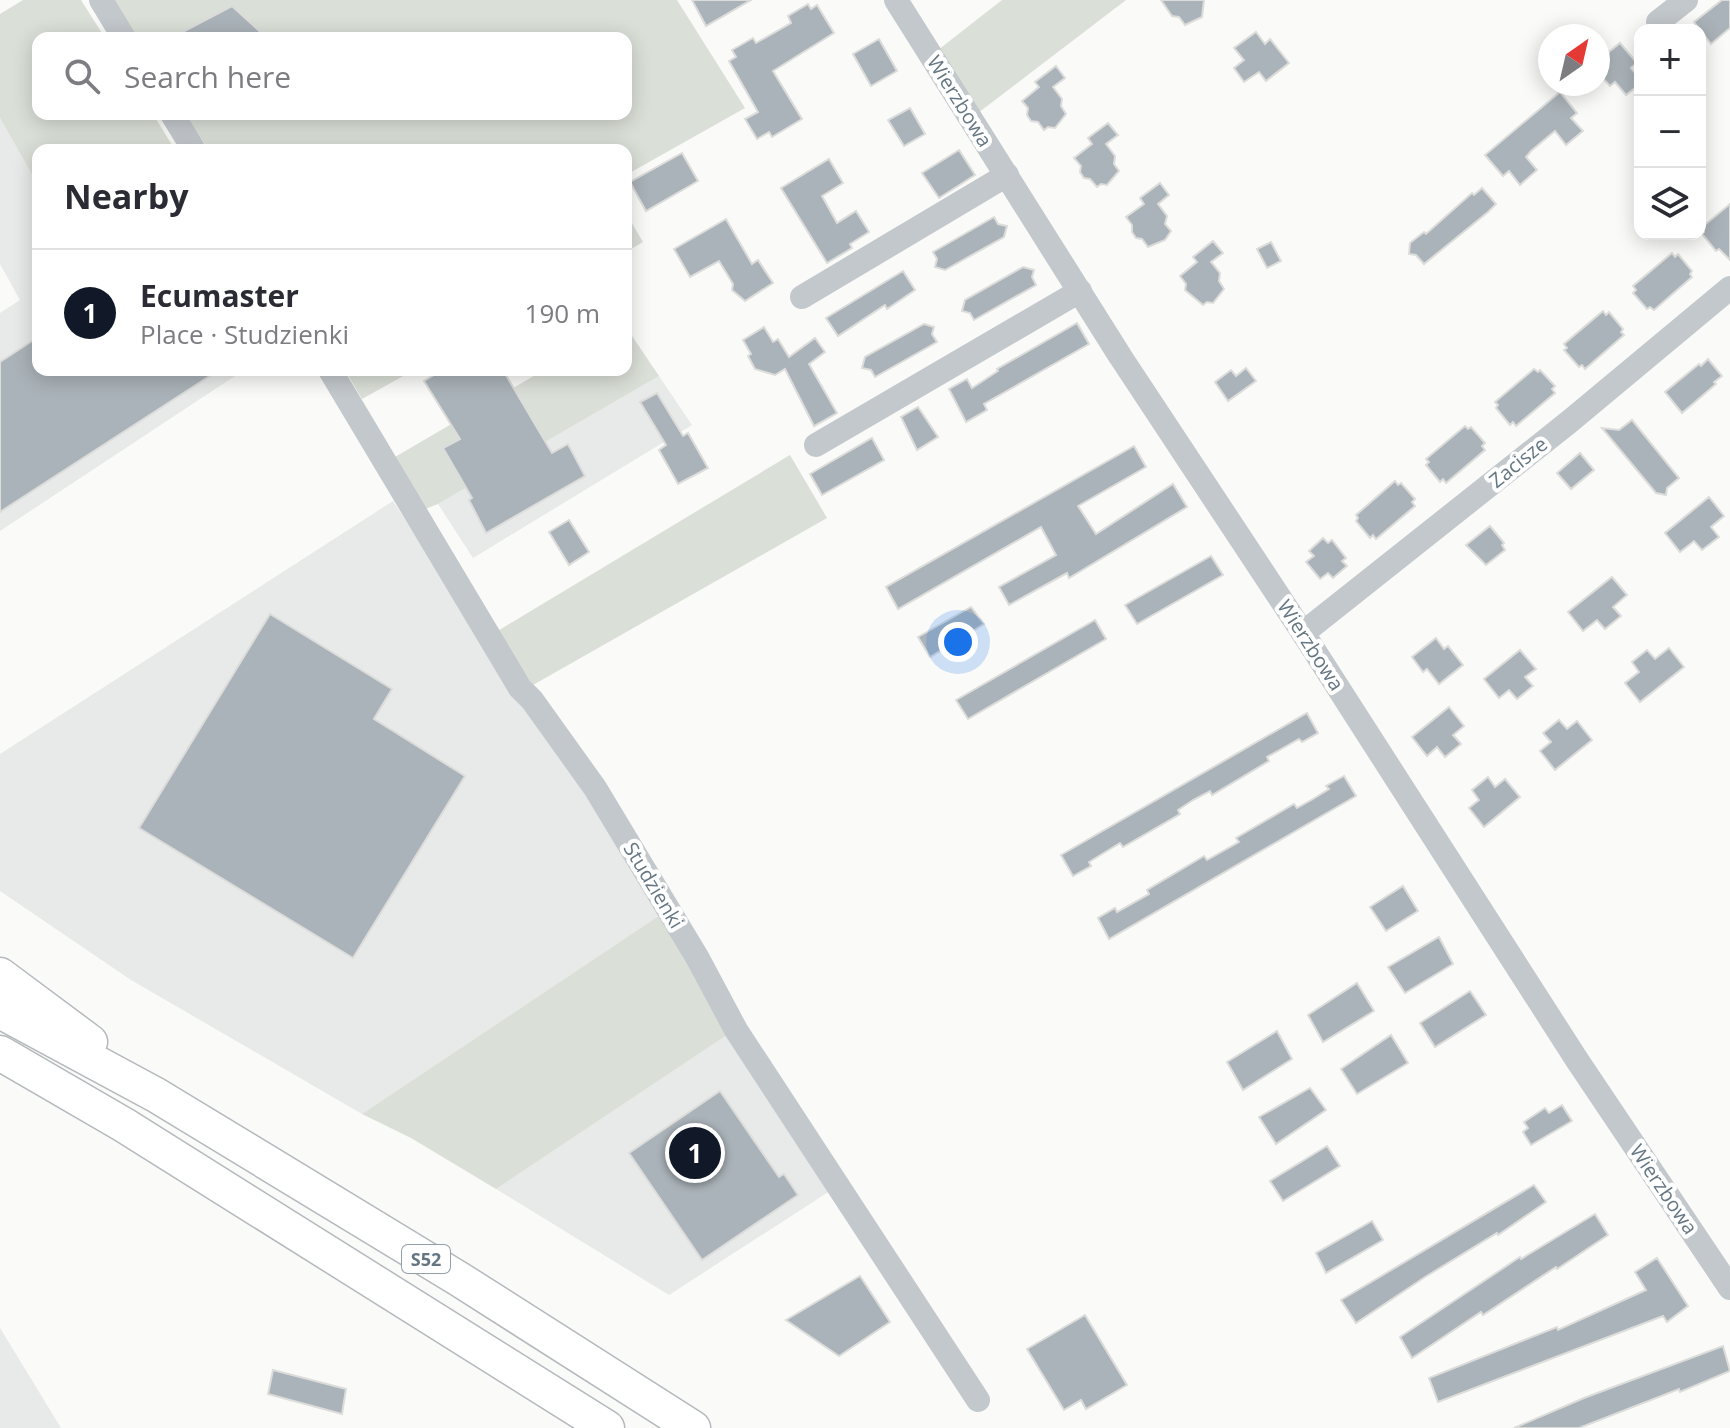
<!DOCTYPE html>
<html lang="en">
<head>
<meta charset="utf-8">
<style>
	:root { --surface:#fff; --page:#f2f2f3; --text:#2b2b33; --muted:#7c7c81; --line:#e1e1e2; --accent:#111827 }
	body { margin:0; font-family:"Open Sans",sans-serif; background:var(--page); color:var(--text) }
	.controls { position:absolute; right:24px; top:24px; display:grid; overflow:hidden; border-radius:16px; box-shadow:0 4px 20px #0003 }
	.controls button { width:72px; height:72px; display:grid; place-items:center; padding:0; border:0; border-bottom:2px solid var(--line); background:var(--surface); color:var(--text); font:40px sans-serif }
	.compass { position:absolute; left:1538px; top:24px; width:72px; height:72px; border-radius:50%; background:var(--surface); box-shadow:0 4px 20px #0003; rotate:34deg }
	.you { position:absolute; left:958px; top:642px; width:28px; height:28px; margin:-20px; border:6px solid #fff; border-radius:50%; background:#1a73e8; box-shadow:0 0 0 12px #1a73e833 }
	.badge { display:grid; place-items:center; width:52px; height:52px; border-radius:50%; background:var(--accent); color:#fff; font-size:26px; font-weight:700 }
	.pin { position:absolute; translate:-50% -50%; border:4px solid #fff; box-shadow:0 2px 8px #0006 }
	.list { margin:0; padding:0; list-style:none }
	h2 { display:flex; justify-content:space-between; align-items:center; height:104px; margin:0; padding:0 32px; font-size:34px }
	h2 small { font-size:26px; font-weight:400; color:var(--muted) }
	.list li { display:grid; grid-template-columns:52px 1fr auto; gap:24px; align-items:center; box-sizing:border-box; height:128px; padding:0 32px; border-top:2px solid var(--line) }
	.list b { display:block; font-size:30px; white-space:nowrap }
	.list p { margin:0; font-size:26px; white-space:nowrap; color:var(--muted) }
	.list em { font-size:26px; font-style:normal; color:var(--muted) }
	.icon { flex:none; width:44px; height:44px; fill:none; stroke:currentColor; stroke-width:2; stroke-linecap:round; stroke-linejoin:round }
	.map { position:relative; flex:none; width:1730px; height:1428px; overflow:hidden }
	.search { position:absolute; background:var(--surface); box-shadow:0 4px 20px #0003; left:32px; top:32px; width:600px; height:88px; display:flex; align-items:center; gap:20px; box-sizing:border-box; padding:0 28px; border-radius:16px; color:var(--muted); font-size:30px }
	.panel { position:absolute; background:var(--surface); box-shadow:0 4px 20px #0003; left:32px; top:144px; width:600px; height:232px; border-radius:16px }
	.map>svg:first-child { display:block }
	.built { fill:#e8e9e9 }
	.green { fill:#dadfd7 }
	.building { fill:#aab3b9; stroke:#dcdcda; stroke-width:2 }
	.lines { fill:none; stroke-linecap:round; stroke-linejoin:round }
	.highway-casing { stroke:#b4b9bd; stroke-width:37 }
	.minor { stroke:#c3c8cc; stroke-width:24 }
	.highway { stroke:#fff; stroke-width:34 }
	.labels { text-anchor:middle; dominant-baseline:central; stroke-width:8; stroke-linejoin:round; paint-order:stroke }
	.shield { fill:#fff; stroke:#939fa8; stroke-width:2 }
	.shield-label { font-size:18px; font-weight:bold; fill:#657683 }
	.street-label { font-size:20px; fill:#657683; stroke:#fff }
</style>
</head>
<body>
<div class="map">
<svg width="1730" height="1428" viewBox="0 0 1730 1428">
	<rect width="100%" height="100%" fill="#fafaf8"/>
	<g class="built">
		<polygon points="0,118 38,185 38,370 244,370 0,531 0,313 20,300 0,264"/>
		<polygon points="659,376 692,425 473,558 438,504"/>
		<polygon points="393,501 663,913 362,1114 131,980 0,891 0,754"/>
		<polygon points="733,1031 833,1189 669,1295 496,1189"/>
		<polygon points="0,1328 61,1428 0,1428"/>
	</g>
	<g class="green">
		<polygon points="23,0 81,0 105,38 38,38 38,114 153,114 175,150 38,150 38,185 0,118 0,14"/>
		<polygon points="111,0 677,0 745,108 626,175 626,150 209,150 185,114 626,114 626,38 136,38"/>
		<polygon points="1002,0 1126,0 978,113 938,50"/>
		<polygon points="626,213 643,242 626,252"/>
		<polygon points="626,327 659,376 438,504 425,509 395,457 544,370 626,370"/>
		<polygon points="345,370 414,370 362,399"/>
		<polygon points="790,455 827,518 533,685 496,632"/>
		<polygon points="663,913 733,1031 496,1189 411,1138 362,1114"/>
	</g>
	<g class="building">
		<polygon points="692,0 751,0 706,26"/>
		<polygon points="1161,0 1204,0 1202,17 1185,25 1179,17 1172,16"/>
		<polygon points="1722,0 1730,0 1730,28 1711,44 1694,22"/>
		<polygon points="808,4 811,9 817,5 834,33 773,71 802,119 772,137 769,132 757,139 745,119 758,112 729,61 736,57 732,50 753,38 756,43 791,23 788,16"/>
		<polygon points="232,6 267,38 171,38"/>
		<polygon points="1256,32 1265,44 1270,39 1289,63 1266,81 1259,72 1244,82 1234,68 1244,60 1234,48"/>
		<polygon points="879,39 897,71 871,86 853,54"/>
		<polygon points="1620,43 1637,63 1631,68 1640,79 1640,84 1626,95 1615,82 1610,86 1598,73 1598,61"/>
		<polygon points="1056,66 1065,78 1053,87 1062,99 1061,106 1066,114 1055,128 1048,127 1044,130 1038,122 1031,121 1027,115 1028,108 1022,101 1039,87 1035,82"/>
		<polygon points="1560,92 1577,113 1571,118 1583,131 1566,145 1555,131 1531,151 1526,157 1537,170 1520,185 1509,171 1503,176 1485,155"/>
		<polygon points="910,108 925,134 904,146 888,120"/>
		<polygon points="1108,123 1118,135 1106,144 1115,156 1114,164 1119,171 1107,185 1101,184 1097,187 1090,179 1084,178 1080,172 1081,166 1074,158 1092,144 1088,138"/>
		<polygon points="959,150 975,175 939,198 922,173"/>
		<polygon points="682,153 698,181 646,211 630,182"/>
		<polygon points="829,159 843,183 822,196 837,223 856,211 869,232 850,244 852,248 827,263 781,188"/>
		<polygon points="1160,183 1169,195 1158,204 1167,216 1165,224 1171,231 1165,240 1148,247 1142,239 1136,238 1132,232 1132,225 1126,217 1144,204 1140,198"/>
		<polygon points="1482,188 1496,204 1488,212 1424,264 1416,255 1409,254 1410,243 1424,232 1426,234 1472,193 1474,195"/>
		<polygon points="1730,204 1730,260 1719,249 1716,251 1702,234 1704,232 1701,228"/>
		<polygon points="994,217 998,224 1007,226 1004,237 945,270 935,267 937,259 933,252"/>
		<polygon points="726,219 752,264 758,260 773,283 745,301 732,290 733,284 719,261 690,277 674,249"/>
		<polygon points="1213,241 1223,253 1211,262 1220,273 1219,281 1224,289 1213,303 1207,302 1203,305 1185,290 1186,284 1180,276 1197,262 1193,257"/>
		<polygon points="1271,242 1281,261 1267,268 1257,249"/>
		<polygon points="1672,253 1675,257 1678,254 1692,271 1690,274 1692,277 1654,310 1650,307 1647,309 1633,293 1636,290 1633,286"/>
		<polygon points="1023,267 1034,270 1032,277 1036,285 974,320 970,313 962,311 965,300"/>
		<polygon points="903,271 915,290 887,309 885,305 838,336 826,318"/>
		<polygon points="1603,311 1606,315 1609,312 1623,329 1621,332 1624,335 1585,369 1582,365 1579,367 1564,350 1567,348 1564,344"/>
		<polygon points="1077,323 1089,344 984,404 987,410 966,422 949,389 967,379 972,388 998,371 997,369"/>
		<polygon points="924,324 934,327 932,334 937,342 875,377 871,370 862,368 865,357"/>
		<polygon points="764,327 773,342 778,339 789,357 815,338 825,352 809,364 837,413 814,426 785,369 775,375 755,369 748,356 751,354 743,340"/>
		<polygon points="38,337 38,370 219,370 0,512 0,362"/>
		<polygon points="1708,359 1722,376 1714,382 1716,384 1682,413 1665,392 1699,364 1701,366"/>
		<polygon points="1246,368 1256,381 1228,401 1215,382 1231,370 1236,376"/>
		<polygon points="1534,369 1538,372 1540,370 1555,386 1552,389 1555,393 1516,426 1513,422 1510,425 1496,408 1498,405 1495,402"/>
		<polygon points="442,370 503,370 552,453 568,444 585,476 486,533 469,500 472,498 443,448 460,439 424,381"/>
		<polygon points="657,393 683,436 688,433 708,468 678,484 659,450 666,445 640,402"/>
		<polygon points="918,407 938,437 917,450 901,417"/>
		<polygon points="1632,420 1679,478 1667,488 1666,495 1656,493 1602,428 1619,430"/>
		<polygon points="1465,426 1468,429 1471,427 1485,443 1482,446 1485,450 1446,483 1443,479 1440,482 1426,465 1429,462 1426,459"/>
		<polygon points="872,438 884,460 822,495 810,474"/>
		<polygon points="1134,446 1146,467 1078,506 1096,534 1173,484 1187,507 1069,578 1067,573 1009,605 999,587 1056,555 1041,527 898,609 886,587"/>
		<polygon points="1580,453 1594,470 1571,489 1557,473"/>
		<polygon points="1395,481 1398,485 1401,483 1415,499 1412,502 1415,506 1376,539 1373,535 1370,538 1356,521 1358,518 1356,515"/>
		<polygon points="1709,497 1724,516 1711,527 1719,537 1702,550 1694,541 1680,552 1665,533"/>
		<polygon points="569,520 589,552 569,565 549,532"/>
		<polygon points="1490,526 1504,543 1502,545 1505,550 1486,565 1466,545"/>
		<polygon points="1323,538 1328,543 1332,540 1346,558 1342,561 1347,566 1333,578 1328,573 1320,579 1306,562 1314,556 1309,551"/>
		<polygon points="1211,556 1223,575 1137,624 1125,605"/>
		<polygon points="1612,577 1627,595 1613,607 1621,616 1605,629 1597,620 1583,631 1568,612"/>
		<polygon points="971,607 984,624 930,657 918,637"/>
		<polygon points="270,614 392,689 374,719 465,776 353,958 139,828"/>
		<polygon points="1095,620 1106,639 968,719 956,700"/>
		<polygon points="1436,638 1444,649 1448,646 1463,665 1439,684 1427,669 1423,672 1412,657"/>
		<polygon points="1669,648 1684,667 1640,702 1625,683 1639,672 1632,662 1647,650 1655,659"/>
		<polygon points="1520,650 1536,669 1525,677 1533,686 1517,699 1509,690 1499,698 1484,679"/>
		<polygon points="1449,707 1464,726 1453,735 1461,744 1445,757 1437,747 1427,756 1412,737"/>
		<polygon points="1307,713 1318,733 1302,742 1299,739 1267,757 1269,761 1212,795 1210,791 1193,800 1178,810 1180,814 1123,847 1120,843 1089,862 1091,866 1073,876 1061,855"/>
		<polygon points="1559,720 1567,729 1577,721 1592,740 1555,770 1540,751 1551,742 1543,733"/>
		<polygon points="1344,776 1356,796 1109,939 1098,918 1115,908 1117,912 1149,894 1147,890 1204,856 1207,860 1239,842 1236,838 1294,804 1297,808 1313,799 1329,789 1326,786"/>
		<polygon points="1488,777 1495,787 1505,779 1520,797 1484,827 1469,808 1479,800 1472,790"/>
		<polygon points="1403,886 1418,911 1386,931 1370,907"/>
		<polygon points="1439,937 1453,964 1405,993 1388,967"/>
		<polygon points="1357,983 1374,1011 1323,1042 1308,1015"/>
		<polygon points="1470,991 1486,1015 1435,1047 1420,1023"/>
		<polygon points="1277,1031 1292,1059 1243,1090 1227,1062"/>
		<polygon points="1391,1035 1408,1063 1357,1094 1341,1069"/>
		<polygon points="1310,1088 1326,1110 1276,1144 1259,1117"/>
		<polygon points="720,1091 779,1177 784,1174 798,1195 702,1260 629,1153"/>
		<polygon points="1562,1105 1572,1121 1531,1145 1523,1132 1528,1128 1524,1122 1545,1108 1549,1113"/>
		<polygon points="1327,1146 1340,1166 1283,1201 1270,1181"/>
		<polygon points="1534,1185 1546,1202 1498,1235 1497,1233 1425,1277 1356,1323 1341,1300"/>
		<polygon points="1595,1214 1608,1235 1557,1269 1556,1267 1483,1315 1481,1312 1412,1358 1400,1337 1520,1257 1521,1259"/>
		<polygon points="1372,1221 1383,1240 1326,1273 1316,1253"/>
		<polygon points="1657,1258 1688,1306 1667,1322 1663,1316 1438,1402 1429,1378 1557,1327 1558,1330 1646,1290 1635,1272"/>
		<polygon points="860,1276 890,1322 839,1356 786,1320"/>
		<polygon points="1085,1315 1127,1385 1086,1409 1081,1400 1064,1410 1027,1349"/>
		<polygon points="1723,1346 1730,1371 1680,1392 1679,1389 1579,1428 1514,1428 1584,1398"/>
		<polygon points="273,1370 346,1389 342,1414 268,1394"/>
	</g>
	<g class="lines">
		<defs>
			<g id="highway">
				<polyline points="0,975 90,1042"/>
				<polyline points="0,1011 156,1095 459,1279 693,1428"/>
				<polyline points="0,1053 124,1125 607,1428"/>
			</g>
		</defs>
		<use href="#highway" class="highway-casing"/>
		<g class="minor">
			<polyline points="101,0 124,38"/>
			<polyline points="896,0 1120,356 1303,633 1577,1060 1730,1288"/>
			<polyline points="1658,22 1686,0"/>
			<polyline points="172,114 194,150"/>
			<polyline points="802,297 1007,175"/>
			<polyline points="330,370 520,688 532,700 595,788 697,957 736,1030 978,1400"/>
			<polyline points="816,445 1080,291"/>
			<polyline points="1303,633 1569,422 1730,288"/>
		</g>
		<use href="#highway" class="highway"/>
	</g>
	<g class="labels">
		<rect class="shield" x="402" y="1245" width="48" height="28" rx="6"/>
		<g class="shield-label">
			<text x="426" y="1259">S52</text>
		</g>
		<g class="street-label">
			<text transform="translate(960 101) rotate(58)">Wierzbowa</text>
			<text transform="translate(1518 462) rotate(-39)">Zacisze</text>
			<text transform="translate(1311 645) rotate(57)">Wierzbowa</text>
			<text transform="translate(654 885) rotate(59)">Studzienki</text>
			<text transform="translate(1664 1189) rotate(56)">Wierzbowa</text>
		</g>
	</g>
</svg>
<div class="controls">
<button>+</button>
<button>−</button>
<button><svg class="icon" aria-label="layers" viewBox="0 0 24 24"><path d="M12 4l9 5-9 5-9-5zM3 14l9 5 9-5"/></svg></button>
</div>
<svg class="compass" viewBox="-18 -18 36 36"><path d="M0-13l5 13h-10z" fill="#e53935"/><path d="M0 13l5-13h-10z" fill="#7c7c81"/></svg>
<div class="you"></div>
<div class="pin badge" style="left:695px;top:1153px">1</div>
<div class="search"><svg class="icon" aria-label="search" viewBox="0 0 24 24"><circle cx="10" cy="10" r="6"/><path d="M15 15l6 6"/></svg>Search here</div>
<section class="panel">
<h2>Nearby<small></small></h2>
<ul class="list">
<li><span class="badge">1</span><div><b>Ecumaster</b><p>Place · Studzienki</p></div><em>190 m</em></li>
</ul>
</section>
</div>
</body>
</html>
